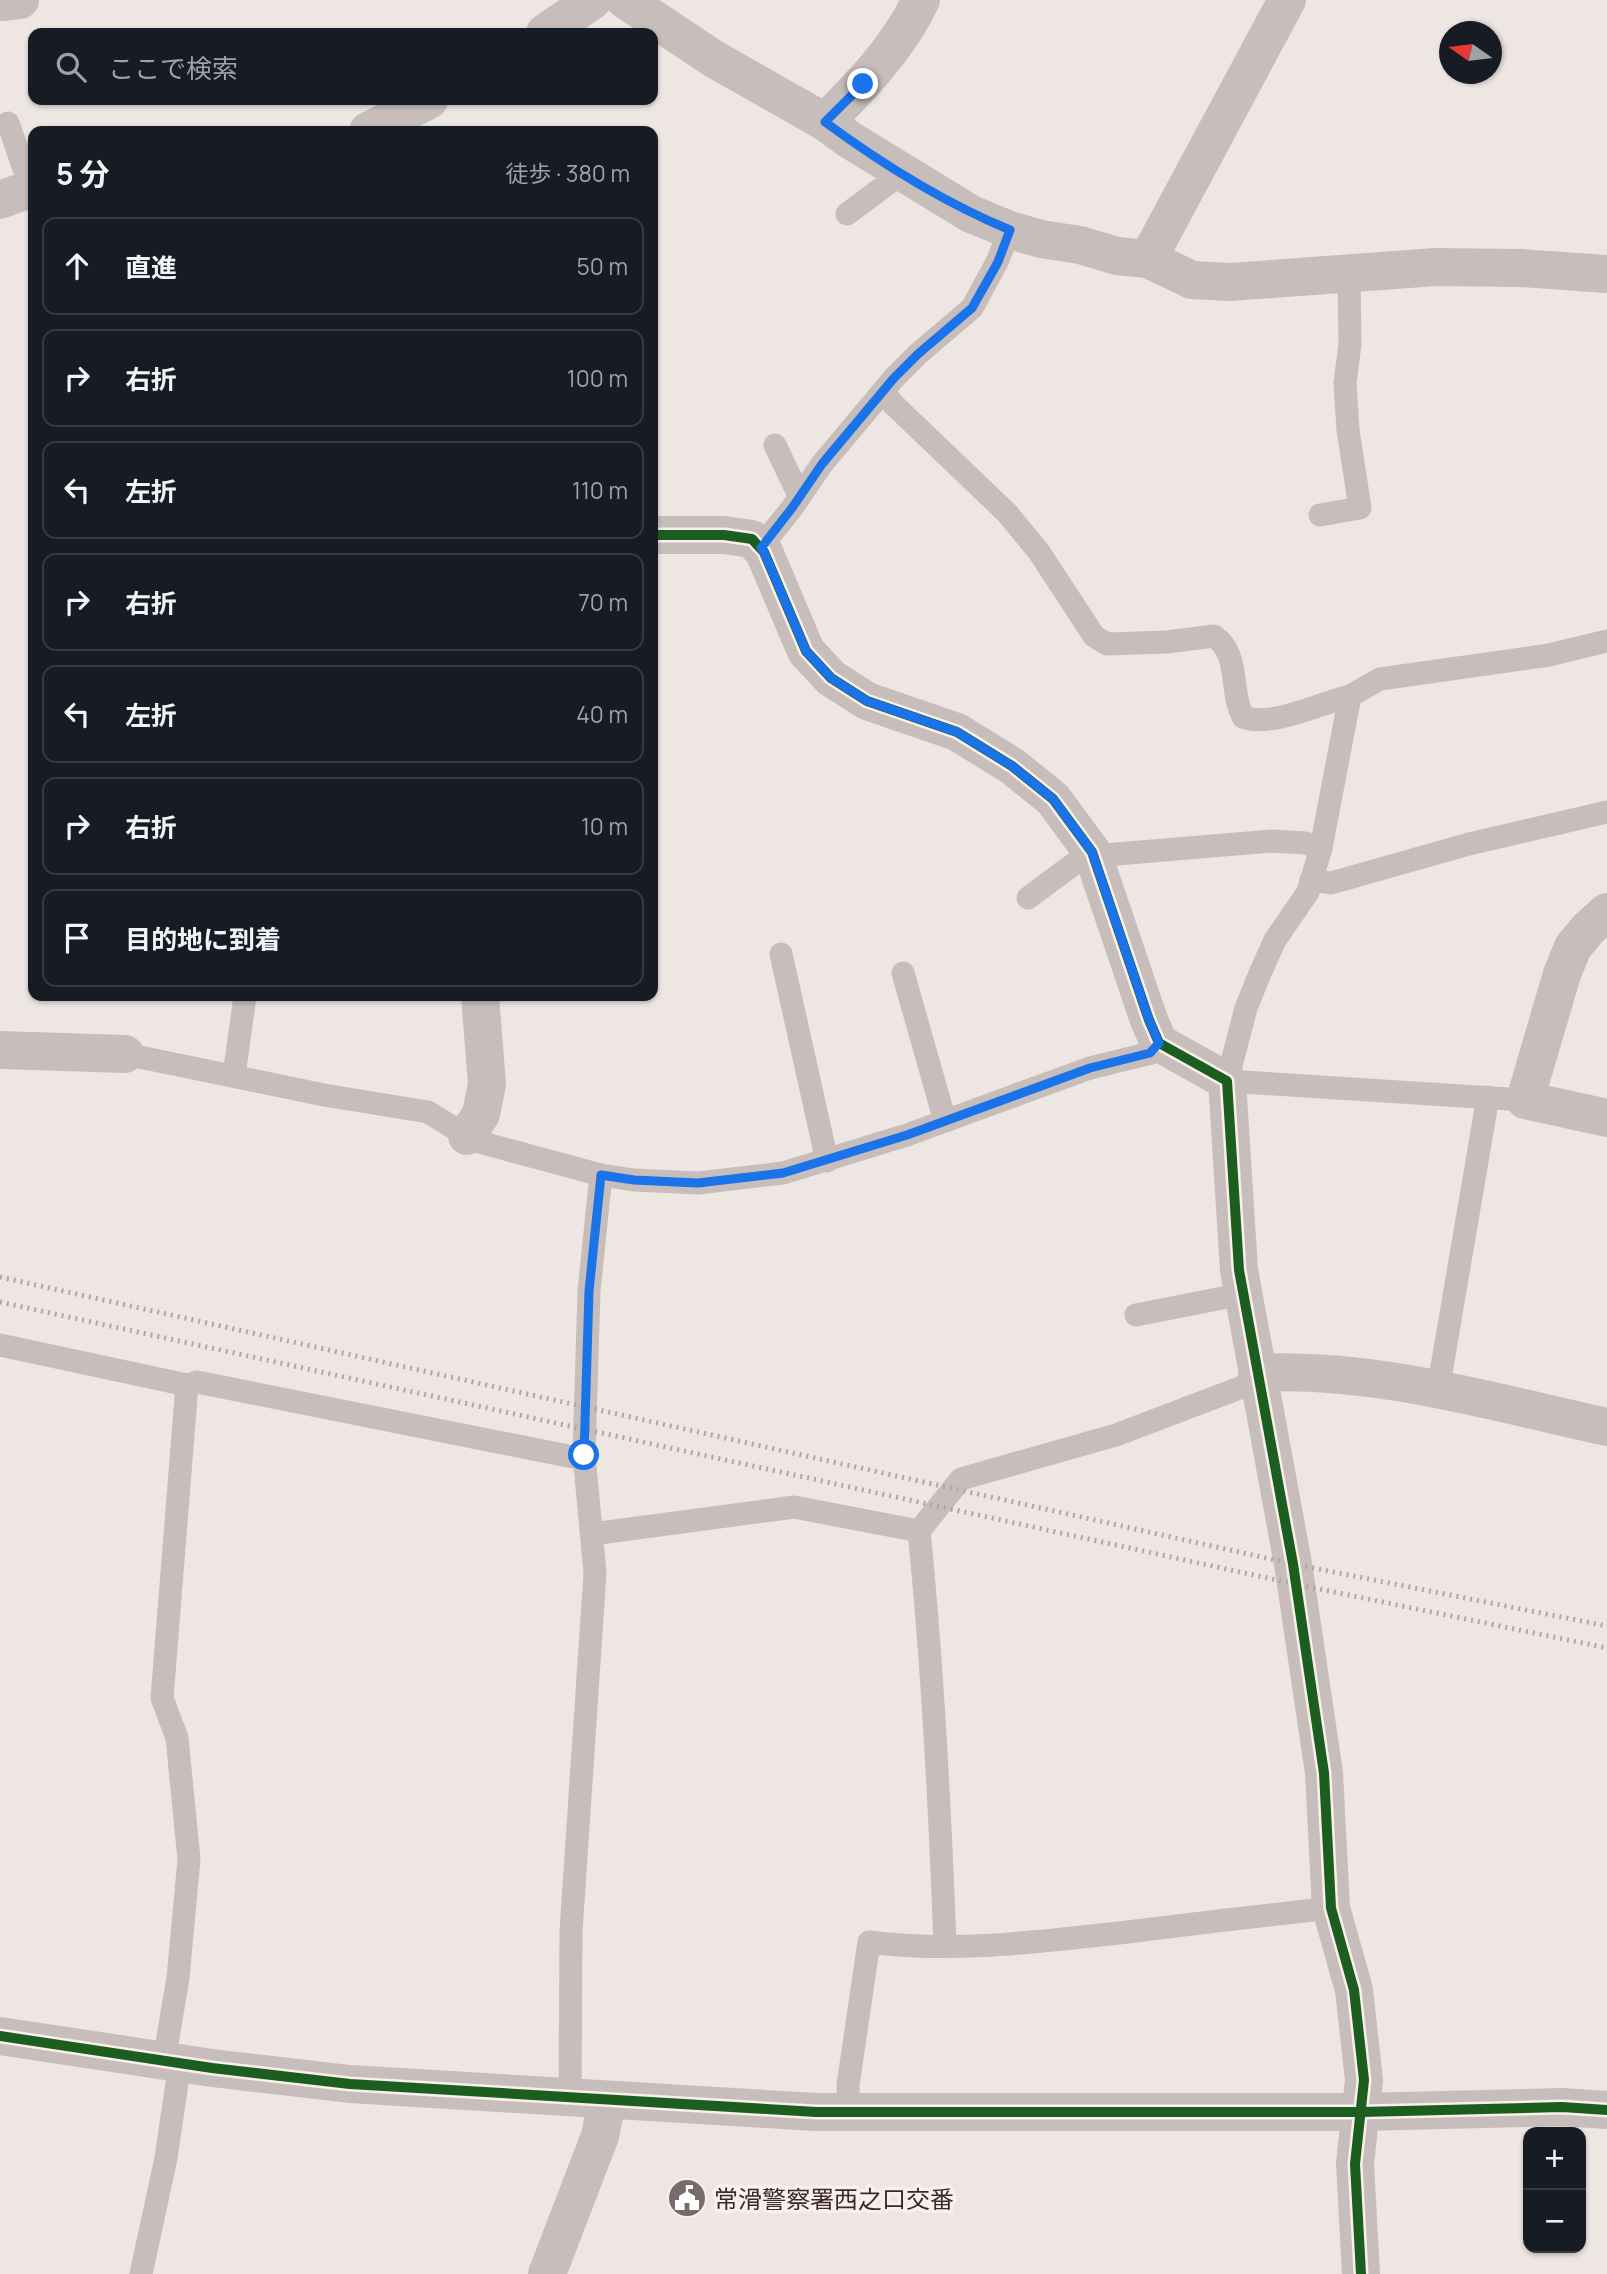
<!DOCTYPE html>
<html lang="ja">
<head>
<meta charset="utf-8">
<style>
	:root { --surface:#171b24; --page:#242831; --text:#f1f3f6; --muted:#9ea1a6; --line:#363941 }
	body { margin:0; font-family:Manrope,"Noto Sans JP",sans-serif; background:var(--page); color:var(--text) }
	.controls { position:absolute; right:21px; bottom:21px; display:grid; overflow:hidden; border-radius:14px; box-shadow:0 2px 5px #0004 }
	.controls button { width:63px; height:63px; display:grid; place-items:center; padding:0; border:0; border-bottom:2px solid var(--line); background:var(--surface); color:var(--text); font:35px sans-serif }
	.compass { position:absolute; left:1439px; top:21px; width:63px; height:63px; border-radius:50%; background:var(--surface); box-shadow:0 2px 5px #0004; rotate:284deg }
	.stop { position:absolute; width:21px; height:21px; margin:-16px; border:5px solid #1a73e8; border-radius:50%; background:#fff }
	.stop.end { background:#1a73e8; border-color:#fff; box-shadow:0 2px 7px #0008 }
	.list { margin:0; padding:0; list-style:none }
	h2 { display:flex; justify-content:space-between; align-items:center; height:91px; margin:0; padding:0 28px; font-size:30px }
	h2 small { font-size:23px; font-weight:400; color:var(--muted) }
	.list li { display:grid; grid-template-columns:46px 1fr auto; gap:21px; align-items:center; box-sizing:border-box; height:98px; margin:0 14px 14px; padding:0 14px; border:2px solid var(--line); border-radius:14px }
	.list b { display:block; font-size:26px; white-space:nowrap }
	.list em { font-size:23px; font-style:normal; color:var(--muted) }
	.icon { flex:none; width:38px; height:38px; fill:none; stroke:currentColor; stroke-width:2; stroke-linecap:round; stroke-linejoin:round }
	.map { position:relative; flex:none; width:1607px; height:2274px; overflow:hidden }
	.search { position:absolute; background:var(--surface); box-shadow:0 2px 5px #0004; left:28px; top:28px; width:630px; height:77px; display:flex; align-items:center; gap:18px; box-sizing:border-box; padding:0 24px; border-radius:14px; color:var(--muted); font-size:26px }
	.panel { position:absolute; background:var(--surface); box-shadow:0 2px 5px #0004; left:28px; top:126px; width:630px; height:875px; border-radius:14px }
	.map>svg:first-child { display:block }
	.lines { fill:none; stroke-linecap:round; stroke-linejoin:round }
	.service { stroke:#c7bebb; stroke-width:23 }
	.minor { stroke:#c7bebb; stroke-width:38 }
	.tertiary { stroke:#c7bebb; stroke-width:38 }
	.rail { stroke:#afa7a5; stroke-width:5; stroke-dasharray:2 5; stroke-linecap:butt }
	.cycleway-casing { stroke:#faefea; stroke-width:15 }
	.cycleway { stroke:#1b5e20; stroke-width:10 }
	.route { stroke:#1a73e8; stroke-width:9 }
	.labels { text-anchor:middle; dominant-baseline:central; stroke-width:7; stroke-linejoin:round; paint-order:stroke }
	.poi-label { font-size:24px; fill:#382a29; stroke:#faefea; text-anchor:start }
</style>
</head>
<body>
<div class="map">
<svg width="1607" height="2274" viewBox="0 0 1607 2274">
	<rect width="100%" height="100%" fill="#eee6e3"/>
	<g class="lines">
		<g class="service">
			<polyline points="8,123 31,189"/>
			<polyline points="847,214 894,179 899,171"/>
			<path d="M884 391 892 403 1007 513 1039 552 1094 636 1107 644 1167 642 1214 636C1241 655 1229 690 1243 717 1271 728 1321 703 1350 696"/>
			<polyline points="775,445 796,489 802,493"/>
			<polyline points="1320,515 1360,508 1348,430 1345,383 1350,344 1349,272"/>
			<polyline points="760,548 792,508 822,464 894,378 918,354 972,308 997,262 1010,230"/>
			<polyline points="1311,880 1331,883 1469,844 1607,812"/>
			<polyline points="1028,898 1075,863 1093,856 1272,841 1305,843 1321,848"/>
			<polyline points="781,954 827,1161"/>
			<polyline points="903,973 945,1121"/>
			<polyline points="125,1054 324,1095 428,1112 475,1141 601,1175"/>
			<polyline points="234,1076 245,996"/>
			<polyline points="1525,1100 1227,1081 1246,1008 1261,971 1275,940 1308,892 1321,848 1350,696 1380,679 1549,655 1607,641"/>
			<polyline points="1136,1315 1243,1294"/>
			<polyline points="0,1345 187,1385 197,1382 573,1457 584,1455"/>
			<polyline points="1438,1390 1488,1097"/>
			<polyline points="919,1531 961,1479 1116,1435 1258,1381"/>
			<path d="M592 1534 794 1507 919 1531C933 1669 940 1808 945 1946"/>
			<polyline points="164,2061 178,1978 189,1859 177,1738 162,1698 187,1385"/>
			<polyline points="570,2098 571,1931 595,1573 584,1455 589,1291 601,1175 634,1180 698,1183 783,1173 907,1135 1090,1068 1151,1053 1159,1043"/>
			<path d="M849 2112 848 2085 869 1942C953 1953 1036 1942 1119 1933 1190 1924 1260 1916 1331 1908"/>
			<polyline points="141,2274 166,2158 180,2063"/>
		</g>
		<g class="minor">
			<polyline points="625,0 714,59 825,122 850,140 971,214 1010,230 1041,239 1080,245 1117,256 1148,259 1192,280 1230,282 1436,267 1521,268 1607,274"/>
			<polyline points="0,1 5,2 20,0"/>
			<polyline points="545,33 593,0"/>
			<path d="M825 122C862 85 898 48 921 0"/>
			<polyline points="368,131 429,100"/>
			<polyline points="0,200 33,188"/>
			<polyline points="1148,259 1287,0"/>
			<polyline points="653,535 724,535 752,539 764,552 806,651 831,678 867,701 957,732 1012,766 1053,799 1092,852 1149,1020 1159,1043 1227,1081 1239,1270 1293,1564 1324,1773 1331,1908 1354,1990 1364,2080 1355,2164 1361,2274"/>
			<polyline points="1607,912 1588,929 1573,947 1562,974 1525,1100 1607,1118"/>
			<polyline points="0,1050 125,1054"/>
			<polyline points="467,1136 481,1114 487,1084 480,996"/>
			<path d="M1257 1373C1375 1367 1492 1402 1607 1427"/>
			<polyline points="547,2274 600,2136 607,2100"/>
		</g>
		<polyline class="tertiary" points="0,2036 212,2068 350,2084 816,2112 1361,2112 1562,2107 1607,2110"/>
		<g class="rail">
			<polyline points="0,1277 1293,1564 1607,1626"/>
			<polyline points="0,1302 1295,1584 1607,1648"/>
		</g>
		<defs>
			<g id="cycleway">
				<polyline points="653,535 724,535 752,539 764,552 806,651 831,678 867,701 957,732 1012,766 1053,799 1092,852 1149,1020 1159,1043 1227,1081 1239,1270 1293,1564 1324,1773 1331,1908 1354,1990 1364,2080 1355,2164 1361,2274"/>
				<polyline points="0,2036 212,2068 350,2084 816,2112 1361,2112 1562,2107 1607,2110"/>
			</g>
		</defs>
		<use href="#cycleway" class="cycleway-casing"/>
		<use href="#cycleway" class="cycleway"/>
	</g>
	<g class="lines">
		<path class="route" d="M584 1455 589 1291 601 1175 634 1180 698 1183 783 1173 907 1135 1090 1068 1150 1053 1159 1043 1149 1020 1092 852 1053 799 1012 766 957 732 867 701 831 678 806 651 764 552 761 548 792 508 822 464 894 378 918 354 972 308 998 262 1010 230C945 203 882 164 825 122L863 84"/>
	</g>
	<defs>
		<symbol id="civic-disc" viewBox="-11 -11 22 22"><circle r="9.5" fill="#786c6a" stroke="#faefea"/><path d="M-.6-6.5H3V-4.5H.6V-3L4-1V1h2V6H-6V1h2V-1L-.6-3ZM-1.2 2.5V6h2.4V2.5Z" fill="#fff"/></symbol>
	</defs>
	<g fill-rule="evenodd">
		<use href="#civic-disc" x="665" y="2176" width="44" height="44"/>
	</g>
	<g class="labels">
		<g class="poi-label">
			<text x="714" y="2198">常滑警察署西之口交番</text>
		</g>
	</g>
</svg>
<div class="controls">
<button>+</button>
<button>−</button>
</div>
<svg class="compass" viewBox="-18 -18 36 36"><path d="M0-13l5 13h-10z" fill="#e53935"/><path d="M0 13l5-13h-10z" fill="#9ea1a6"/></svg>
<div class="stop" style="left:584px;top:1455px"></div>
<div class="stop end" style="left:863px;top:84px"></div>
<div class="search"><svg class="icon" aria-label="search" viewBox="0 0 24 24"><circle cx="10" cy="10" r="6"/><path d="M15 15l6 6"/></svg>ここで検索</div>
<section class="panel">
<h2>5 分<small>徒歩 · 380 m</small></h2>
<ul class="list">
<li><svg class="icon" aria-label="ahead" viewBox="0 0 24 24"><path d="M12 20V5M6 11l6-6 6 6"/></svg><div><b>直進</b></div><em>50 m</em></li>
<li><svg class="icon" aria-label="right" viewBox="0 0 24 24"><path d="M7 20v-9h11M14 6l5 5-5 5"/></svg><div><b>右折</b></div><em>100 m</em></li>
<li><svg class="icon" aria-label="left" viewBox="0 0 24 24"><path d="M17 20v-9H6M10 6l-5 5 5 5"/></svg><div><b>左折</b></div><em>110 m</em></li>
<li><svg class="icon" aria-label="right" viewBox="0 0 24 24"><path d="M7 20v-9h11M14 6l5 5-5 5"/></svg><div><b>右折</b></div><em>70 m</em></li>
<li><svg class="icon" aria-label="left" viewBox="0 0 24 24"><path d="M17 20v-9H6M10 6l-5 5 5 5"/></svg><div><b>左折</b></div><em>40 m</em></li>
<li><svg class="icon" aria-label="right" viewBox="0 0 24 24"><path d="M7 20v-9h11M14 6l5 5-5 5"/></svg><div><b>右折</b></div><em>10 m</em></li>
<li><svg class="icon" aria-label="arrive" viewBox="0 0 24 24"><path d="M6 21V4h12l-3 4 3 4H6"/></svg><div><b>目的地に到着</b></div></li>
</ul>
</section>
</div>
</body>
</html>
